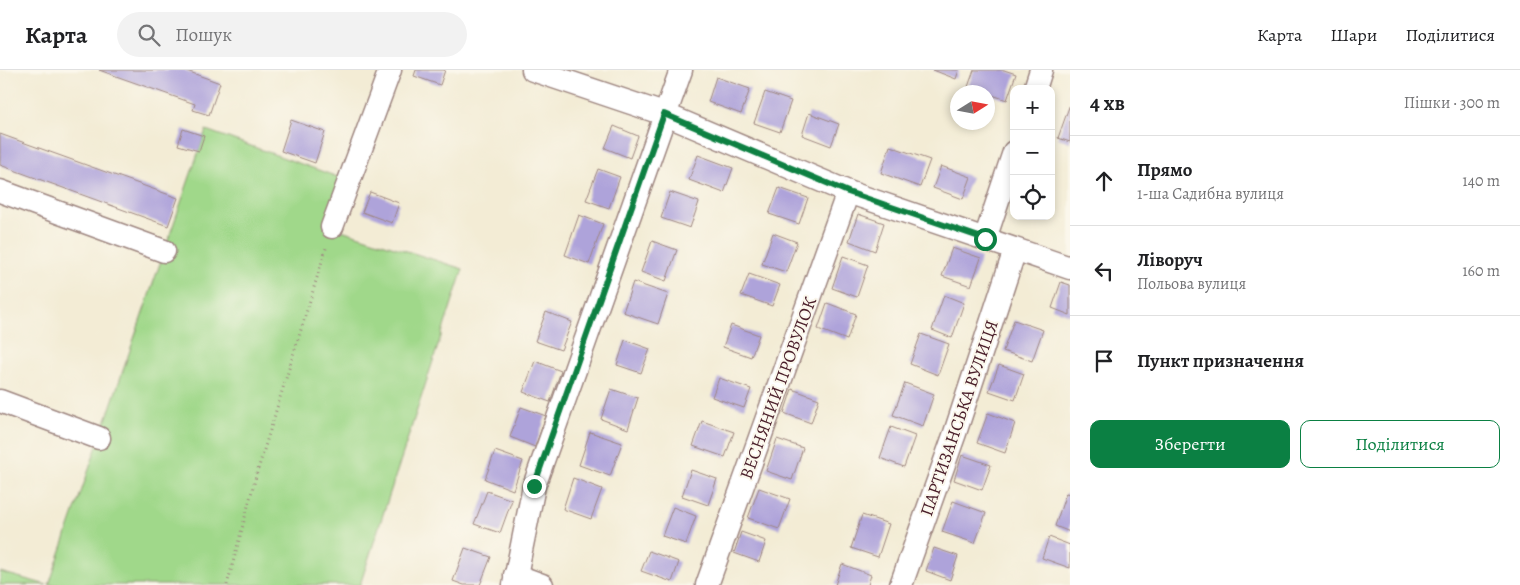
<!DOCTYPE html>
<html lang="uk">
<head>
<meta charset="utf-8">
<style>
	:root { --surface:#fff; --page:#f2f2f2; --text:#202124; --muted:#757577; --line:#e0e0e0; --accent:#0b8043 }
	body { margin:0; font-family:Alegreya,serif; background:var(--page); color:var(--text) }
	.controls { position:absolute; right:15px; top:15px; display:grid; overflow:hidden; border-radius:10px; box-shadow:0 2px 8px #0003 }
	.controls button { width:45px; height:45px; display:grid; place-items:center; padding:0; border:0; border-bottom:1px solid var(--line); background:var(--surface); color:var(--text); font:25px sans-serif }
	.compass { position:absolute; left:950px; top:15px; width:45px; height:45px; border-radius:50%; background:var(--surface); box-shadow:0 2px 8px #0003; rotate:79deg }
	.stop { position:absolute; width:15px; height:15px; margin:-11px; border:4px solid #0b8043; border-radius:50%; background:#fff }
	.stop.end { background:#0b8043; border-color:#fff; box-shadow:0 1px 5px #0008 }
	.list { margin:0; padding:0; list-style:none }
	h2 { display:flex; justify-content:space-between; align-items:center; height:65px; margin:0; padding:0 20px; font-size:21px }
	h2 small { font-size:16px; font-weight:400; color:var(--muted) }
	.list li { display:grid; grid-template-columns:32px 1fr auto; gap:15px; align-items:center; box-sizing:border-box; height:90px; padding:0 20px; border-top:1px solid var(--line) }
	.list b { display:block; font-size:19px; white-space:nowrap }
	.list p { margin:0; font-size:16px; white-space:nowrap; color:var(--muted) }
	.list em { font-size:16px; font-style:normal; color:var(--muted) }
	.actions { display:flex; gap:10px; padding:15px 20px }
	.actions a { flex:1; padding:11px 0; border:1px solid var(--accent); border-radius:10px; text-align:center; font-size:18px; color:var(--accent) }
	.actions .main { background:var(--accent); color:#fff }
	.icon { flex:none; width:28px; height:28px; fill:none; stroke:currentColor; stroke-width:2; stroke-linecap:round; stroke-linejoin:round }
	.map { position:relative; flex:none; width:1070px; height:515px; overflow:hidden }
	header { display:flex; align-items:center; gap:30px; box-sizing:border-box; height:70px; padding:0 25px; background:var(--surface); border-bottom:1px solid var(--line) }
	header strong { font-size:24px }
	nav { display:flex; gap:28px; margin-inline-start:auto; font-size:18px }
	.search { width:350px; height:45px; background:var(--page); display:flex; align-items:center; gap:12px; box-sizing:border-box; padding:0 18px; border-radius:28px; color:var(--muted); font-size:19px }
	main { display:flex }
	aside { flex:1; background:var(--surface) }
	.map>svg:first-child { display:block }
	.green { fill:#a0d88a; stroke:#757c5a }
	.building { fill:#aea3da }
	.lines { fill:none; stroke-linecap:round; stroke-linejoin:round }
	.minor-casing { stroke:#9e8680; stroke-width:25 }
	.path { stroke:#9e8680; stroke-width:3; stroke-dasharray:1 4; stroke-linecap:butt }
	.minor { stroke:#fff; stroke-width:22 }
	.route { stroke:#0b8043; stroke-width:6 }
	.labels { text-anchor:middle; dominant-baseline:central; stroke-width:4; stroke-linejoin:round; paint-order:stroke }
	.street-label { font-size:18px; fill:#4a1f2b; stroke:#fbf7ec }
</style>
</head>
<body>
<header>
<strong>Карта</strong>
<div class="search"><svg class="icon" aria-label="search" viewBox="0 0 24 24"><circle cx="10" cy="10" r="6"/><path d="M15 15l6 6"/></svg>Пошук</div>
<nav><a>Карта</a><a>Шари</a><a>Поділитися</a></nav>
</header>
<main>
<div class="map">
<svg width="1070" height="515" viewBox="0 0 1070 515">
	<rect width="100%" height="100%" fill="#fbf7ec"/>
	<filter id="ink" filterUnits="userSpaceOnUse"><feTurbulence type="fractalNoise" baseFrequency=".02" numOctaves="2"/><feDisplacementMap in="SourceGraphic" scale="10" xChannelSelector="R" yChannelSelector="G"/><feConvolveMatrix kernelMatrix="1 2 1 2 8 2 1 2 1" color-interpolation-filters="sRGB"/></filter>
	<filter id="wash" filterUnits="userSpaceOnUse"><feTurbulence type="fractalNoise" baseFrequency=".0096" numOctaves="4" result="noise"/><feDisplacementMap in="SourceGraphic" scale="20" xChannelSelector="R" yChannelSelector="G"/><feGaussianBlur stdDeviation="1.12" result="paint"/><feColorMatrix in="noise" values="0 0 0 0 0 0 0 0 0 0 0 0 0 0 0 0 0 1.4 0 .05"/><feComposite in="paint" operator="in"/></filter>
	<g filter="url(#wash)">
		<rect width="100%" height="100%" fill="#f3ecd5"/>
		<g class="green">
			<polygon points="206,60 349,111 332,157 463,199 360,515 49,515"/>
			<polygon points="0,502 47,515 0,515"/>
		</g>
		<g id="blocks">
			<g class="building">
				<polygon points="99,0 184,0 220,13 209,45 193,40 195,34"/>
				<polygon points="416,0 445,0 440,15 414,6"/>
				<polygon points="933,0 959,0 956,9"/>
				<polygon points="974,0 1004,0 1016,4 1007,30 968,17"/>
				<polygon points="716,7 750,19 741,44 708,32"/>
				<polygon points="765,22 791,31 780,62 754,53"/>
				<polygon points="1070,34 1070,72 1058,68"/>
				<polygon points="809,43 839,54 831,76 802,65"/>
				<polygon points="291,50 325,62 315,93 281,81"/>
				<polygon points="614,56 638,66 630,88 605,78"/>
				<polygon points="183,59 204,66 199,81 178,75"/>
				<polygon points="0,64 178,128 168,156 0,95"/>
				<polygon points="890,76 930,90 920,117 881,103"/>
				<polygon points="698,85 733,98 724,123 689,110"/>
				<polygon points="941,96 971,107 963,129 933,118"/>
				<polygon points="598,99 620,107 609,138 586,130"/>
				<polygon points="779,118 808,128 799,154 769,144"/>
				<polygon points="370,122 399,133 392,153 362,142"/>
				<polygon points="670,122 699,132 690,158 661,148"/>
				<polygon points="858,144 884,153 875,181 849,171"/>
				<polygon points="579,145 603,154 589,194 565,185"/>
				<polygon points="773,163 797,172 786,202 762,194"/>
				<polygon points="652,171 677,180 666,211 641,202"/>
				<polygon points="952,178 981,188 971,216 942,206"/>
				<polygon points="843,186 868,195 857,227 832,218"/>
				<polygon points="749,204 780,215 772,236 741,225"/>
				<polygon points="633,212 668,224 658,254 623,242"/>
				<polygon points="1061,212 1070,215 1070,245 1052,238"/>
				<polygon points="944,225 964,233 952,268 932,260"/>
				<polygon points="827,233 856,244 847,270 818,259"/>
				<polygon points="546,242 572,252 561,280 535,271"/>
				<polygon points="1014,250 1043,260 1032,291 1003,281"/>
				<polygon points="731,255 759,265 751,287 723,277"/>
				<polygon points="921,264 949,274 938,305 910,294"/>
				<polygon points="625,270 650,279 641,303 617,295"/>
				<polygon points="535,291 561,301 550,332 523,322"/>
				<polygon points="999,295 1024,304 1015,330 989,321"/>
				<polygon points="719,308 751,319 744,338 712,327"/>
				<polygon points="905,313 934,324 923,356 893,345"/>
				<polygon points="611,319 638,328 628,359 601,349"/>
				<polygon points="792,319 819,329 811,353 784,343"/>
				<polygon points="521,337 546,346 535,377 510,367"/>
				<polygon points="988,343 1015,353 1005,383 977,373"/>
				<polygon points="702,351 734,362 725,387 693,376"/>
				<polygon points="891,357 915,366 904,397 880,388"/>
				<polygon points="590,362 622,373 610,406 579,395"/>
				<polygon points="777,369 803,378 792,410 766,401"/>
				<polygon points="495,381 523,391 513,420 485,409"/>
				<polygon points="962,385 991,395 982,420 954,410"/>
				<polygon points="691,400 717,409 708,435 682,426"/>
				<polygon points="573,408 602,419 591,449 563,439"/>
				<polygon points="759,418 790,429 779,459 748,448"/>
				<polygon points="487,421 512,430 500,463 474,454"/>
				<polygon points="1066,423 1070,424 1070,462 1055,456"/>
				<polygon points="953,431 986,443 975,473 942,462"/>
				<polygon points="673,437 696,446 686,474 662,466"/>
				<polygon points="862,445 889,454 878,487 851,478"/>
				<polygon points="741,462 766,471 759,492 734,483"/>
				<polygon points="1049,467 1070,475 1070,498 1042,488"/>
				<polygon points="465,478 491,487 480,515 464,515 453,511"/>
				<polygon points="934,478 958,486 950,510 926,501"/>
				<polygon points="649,481 679,492 672,512 641,501"/>
				<polygon points="842,494 871,505 868,515 835,515"/>
			</g>
		</g>
	</g>
	<g filter="url(#ink)">
		<use href="#blocks" fill-opacity="0" stroke="#9e8680" stroke-width="1"/>
		<g class="lines">
			<defs>
				<g id="minor">
					<polyline points="533,0 664,44 848,122 1070,198"/>
					<polyline points="1035,19 1041,0"/>
					<polyline points="0,121 164,181"/>
					<polyline points="332,157 390,0"/>
					<polyline points="985,169 1014,82"/>
					<polyline points="0,331 99,368"/>
					<polyline points="515,505 542,515"/>
					<polyline points="514,515 534,416 681,0"/>
					<polyline points="707,515 848,122"/>
					<polyline points="901,515 955,363 1015,180"/>
				</g>
			</defs>
			<use href="#minor" class="minor-casing"/>
			<polyline class="path" points="227,515 256,406 327,175"/>
			<use href="#minor" class="minor"/>
		</g>
	</g>
	<g class="lines" filter="url(#ink)">
		<polyline class="route" points="534,416 664,44 848,122 985,169"/>
	</g>
	<g class="labels">
		<g class="street-label">
			<text transform="translate(778 318) rotate(-70)">ВЕСНЯНИЙ ПРОВУЛОК</text>
			<text transform="translate(959 348) rotate(-71)">ПАРТИЗАНСЬКА ВУЛИЦЯ</text>
		</g>
	</g>
</svg>
<div class="controls">
<button>+</button>
<button>−</button>
<button><svg class="icon" aria-label="locate" viewBox="0 0 24 24"><circle cx="12" cy="12" r="6"/><path d="M12 2v4M12 18v4M2 12h4M18 12h4"/></svg></button>
</div>
<svg class="compass" viewBox="-18 -18 36 36"><path d="M0-13l5 13h-10z" fill="#e53935"/><path d="M0 13l5-13h-10z" fill="#757577"/></svg>
<div class="stop" style="left:985px;top:169px"></div>
<div class="stop end" style="left:534px;top:416px"></div>
</div>
<aside>
<h2>4 хв<small>Пішки · 300 m</small></h2>
<ul class="list">
<li><svg class="icon" aria-label="ahead" viewBox="0 0 24 24"><path d="M12 20V5M6 11l6-6 6 6"/></svg><div><b>Прямо</b><p>1-ша Садибна вулиця</p></div><em>140 m</em></li>
<li><svg class="icon" aria-label="left" viewBox="0 0 24 24"><path d="M17 20v-9H6M10 6l-5 5 5 5"/></svg><div><b>Ліворуч</b><p>Польова вулиця</p></div><em>160 m</em></li>
<li><svg class="icon" aria-label="arrive" viewBox="0 0 24 24"><path d="M6 21V4h12l-3 4 3 4H6"/></svg><div><b>Пункт призначення</b></div></li>
</ul>
<div class="actions"><a class="main">Зберегти</a><a>Поділитися</a></div>
</aside>
</main>
</body>
</html>
